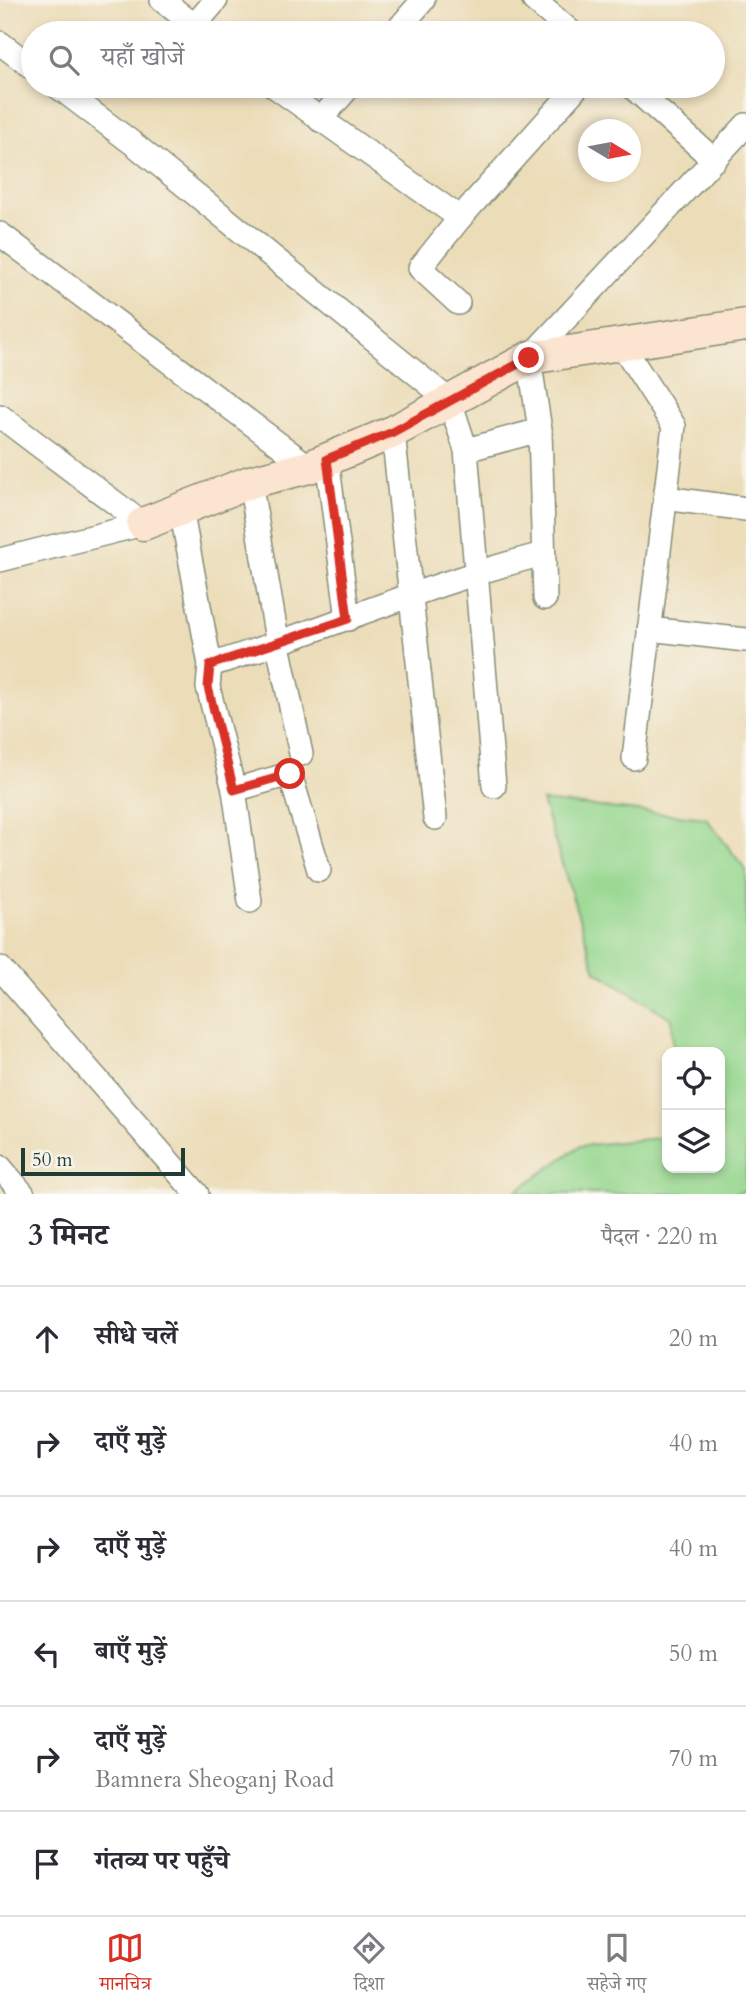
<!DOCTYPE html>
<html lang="hi">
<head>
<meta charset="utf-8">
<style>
	:root { --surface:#fff; --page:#f2f2f3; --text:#2b2b33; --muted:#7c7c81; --line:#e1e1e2; --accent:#d93025 }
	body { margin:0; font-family:Cardo,"Noto Serif Devanagari",serif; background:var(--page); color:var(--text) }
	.controls { position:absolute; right:21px; bottom:21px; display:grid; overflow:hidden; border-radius:14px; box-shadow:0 4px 10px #0003 }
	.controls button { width:63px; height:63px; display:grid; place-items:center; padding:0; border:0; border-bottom:2px solid var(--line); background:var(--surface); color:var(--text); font:35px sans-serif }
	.compass { position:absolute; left:578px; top:119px; width:63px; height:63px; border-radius:50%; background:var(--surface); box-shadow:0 4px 10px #0003; rotate:100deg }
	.scale { position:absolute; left:21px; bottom:18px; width:164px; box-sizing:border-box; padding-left:7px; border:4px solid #1f3d34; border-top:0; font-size:19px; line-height:24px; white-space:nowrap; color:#1f3d34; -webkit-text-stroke:5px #f7f3e8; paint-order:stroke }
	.stop { position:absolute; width:21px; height:21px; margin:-16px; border:5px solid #d93025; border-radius:50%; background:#fff }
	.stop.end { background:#d93025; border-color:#fff; box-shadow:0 2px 7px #0008 }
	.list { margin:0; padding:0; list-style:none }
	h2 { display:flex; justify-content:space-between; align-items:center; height:91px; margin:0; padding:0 28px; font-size:30px }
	h2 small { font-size:23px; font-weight:400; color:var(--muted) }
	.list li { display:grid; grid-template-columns:46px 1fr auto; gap:21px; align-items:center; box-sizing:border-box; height:105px; padding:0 28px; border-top:2px solid var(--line) }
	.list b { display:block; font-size:26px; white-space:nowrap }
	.list p { margin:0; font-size:23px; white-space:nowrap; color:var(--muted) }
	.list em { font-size:23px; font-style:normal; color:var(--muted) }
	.icon { flex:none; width:38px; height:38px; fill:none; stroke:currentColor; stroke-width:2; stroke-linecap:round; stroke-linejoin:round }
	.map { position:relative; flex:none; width:746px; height:1194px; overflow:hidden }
	.search { position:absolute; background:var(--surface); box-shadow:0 4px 10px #0003; left:21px; right:21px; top:21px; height:77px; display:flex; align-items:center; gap:18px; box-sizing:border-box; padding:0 24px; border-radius:38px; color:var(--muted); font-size:26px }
	.sheet { height:721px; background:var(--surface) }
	nav { display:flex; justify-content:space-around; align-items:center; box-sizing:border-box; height:98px; border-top:2px solid var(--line); background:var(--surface); font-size:19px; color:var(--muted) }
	nav a { display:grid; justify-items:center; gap:4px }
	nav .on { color:var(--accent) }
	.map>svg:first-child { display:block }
	.green { fill:#94d78e; stroke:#5a8a61; stroke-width:2 }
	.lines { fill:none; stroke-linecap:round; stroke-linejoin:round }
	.street-casing { stroke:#868d76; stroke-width:26 }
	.secondary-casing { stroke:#868d76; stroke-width:35 }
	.street { stroke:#fff; stroke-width:23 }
	.secondary { stroke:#fce5d0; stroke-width:32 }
	.route { stroke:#d93025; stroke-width:9 }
</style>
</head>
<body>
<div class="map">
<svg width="746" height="1194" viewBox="0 0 746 1194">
	<rect width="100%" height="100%" fill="#f7f3e8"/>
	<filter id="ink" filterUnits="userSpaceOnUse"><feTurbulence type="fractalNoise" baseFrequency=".0143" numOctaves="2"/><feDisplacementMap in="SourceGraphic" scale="14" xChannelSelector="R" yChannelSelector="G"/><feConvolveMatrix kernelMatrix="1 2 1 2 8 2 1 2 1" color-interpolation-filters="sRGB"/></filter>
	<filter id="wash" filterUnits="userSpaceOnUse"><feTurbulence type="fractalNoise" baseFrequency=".00686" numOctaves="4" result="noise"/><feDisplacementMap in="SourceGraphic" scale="28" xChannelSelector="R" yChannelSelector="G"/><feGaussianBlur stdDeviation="1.57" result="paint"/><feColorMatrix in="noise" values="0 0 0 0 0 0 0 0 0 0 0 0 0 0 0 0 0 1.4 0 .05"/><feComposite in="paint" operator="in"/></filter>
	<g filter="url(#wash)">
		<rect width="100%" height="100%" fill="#ecddb9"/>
		<polygon class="green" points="542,801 706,818 746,870 746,1190 734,1194 512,1194 580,1146 667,1137 667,1168 720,1168 720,1052 673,1052 672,1019 596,971"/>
	</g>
	<g filter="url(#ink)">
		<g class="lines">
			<defs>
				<g id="street">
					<polyline points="162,0 204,33"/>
					<polyline points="534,0 572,33"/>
					<polyline points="194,26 216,0"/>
					<polyline points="395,33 423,0"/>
					<polyline points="0,43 33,68"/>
					<polyline points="57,86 135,145 450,401 466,450 494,786"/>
					<polyline points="274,86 460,218"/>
					<polyline points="631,86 714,160"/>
					<polyline points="320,120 350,86"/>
					<polyline points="0,234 309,467"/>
					<polyline points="458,303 420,268 460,218 578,86"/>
					<polyline points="622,345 674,426 634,758"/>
					<polyline points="0,416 143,524"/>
					<polyline points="393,432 435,818"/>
					<polyline points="466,450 540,430"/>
					<polyline points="327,459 348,619"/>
					<polyline points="250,482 278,645 301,754"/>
					<polyline points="665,498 746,509"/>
					<polyline points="181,509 210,665 208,687 234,790 250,901"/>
					<polyline points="0,560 143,524"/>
					<polyline points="545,598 540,430 529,358 746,125"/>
					<polyline points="649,629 746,640"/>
					<path d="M210 665C322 631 430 583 543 554"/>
					<polyline points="234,790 290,774 319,870"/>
					<polyline points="0,968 197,1194"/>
					<polyline points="0,1167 23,1194"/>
				</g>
				<polyline id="secondary" points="143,524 250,482 309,467 393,432 529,358 746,325"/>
			</defs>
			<use href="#street" class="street-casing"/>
			<use href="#secondary" class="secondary-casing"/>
			<use href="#street" class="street"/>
			<use href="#secondary" class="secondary"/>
		</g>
	</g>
	<g class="lines" filter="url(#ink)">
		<polyline class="route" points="290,774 234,790 208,687 210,665 348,619 327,459 393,432 529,358"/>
	</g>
</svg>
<div class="controls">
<button><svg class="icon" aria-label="locate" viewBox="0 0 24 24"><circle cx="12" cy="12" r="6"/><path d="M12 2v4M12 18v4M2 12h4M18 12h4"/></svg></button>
<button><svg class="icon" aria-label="layers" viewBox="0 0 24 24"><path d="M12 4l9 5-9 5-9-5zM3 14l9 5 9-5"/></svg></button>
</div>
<svg class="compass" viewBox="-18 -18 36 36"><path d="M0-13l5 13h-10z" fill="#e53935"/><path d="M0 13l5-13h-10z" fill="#7c7c81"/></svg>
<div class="scale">50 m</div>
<div class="stop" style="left:290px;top:774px"></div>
<div class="stop end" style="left:529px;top:358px"></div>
<div class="search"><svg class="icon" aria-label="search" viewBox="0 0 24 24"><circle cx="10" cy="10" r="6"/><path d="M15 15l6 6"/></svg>यहाँ खोजें</div>
</div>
<section class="sheet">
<h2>3 मिनट<small>पैदल · 220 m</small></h2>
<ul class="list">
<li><svg class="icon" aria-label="ahead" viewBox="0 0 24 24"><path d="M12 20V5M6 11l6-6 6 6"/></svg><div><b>सीधे चलें</b></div><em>20 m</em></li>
<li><svg class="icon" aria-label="right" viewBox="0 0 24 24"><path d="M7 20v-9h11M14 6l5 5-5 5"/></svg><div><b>दाएँ मुड़ें</b></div><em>40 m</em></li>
<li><svg class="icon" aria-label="right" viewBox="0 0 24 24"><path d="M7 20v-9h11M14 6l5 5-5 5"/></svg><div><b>दाएँ मुड़ें</b></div><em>40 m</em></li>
<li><svg class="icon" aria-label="left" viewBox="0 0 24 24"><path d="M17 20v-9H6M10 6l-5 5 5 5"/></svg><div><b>बाएँ मुड़ें</b></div><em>50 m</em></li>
<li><svg class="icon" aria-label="right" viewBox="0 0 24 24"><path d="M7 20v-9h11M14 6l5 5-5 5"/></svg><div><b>दाएँ मुड़ें</b><p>Bamnera Sheoganj Road</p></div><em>70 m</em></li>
<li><svg class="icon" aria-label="arrive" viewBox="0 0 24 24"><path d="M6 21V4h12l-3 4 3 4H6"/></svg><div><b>गंतव्य पर पहुँचे</b></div></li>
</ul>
</section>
<nav>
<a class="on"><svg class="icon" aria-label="map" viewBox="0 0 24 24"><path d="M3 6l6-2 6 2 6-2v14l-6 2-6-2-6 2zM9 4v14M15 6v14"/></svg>मानचित्र</a>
<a><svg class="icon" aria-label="directions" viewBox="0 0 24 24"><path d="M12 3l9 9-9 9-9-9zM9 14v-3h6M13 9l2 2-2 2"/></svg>दिशा</a>
<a><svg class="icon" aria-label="saved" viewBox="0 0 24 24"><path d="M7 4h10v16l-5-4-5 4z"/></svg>सहेजे गए</a>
</nav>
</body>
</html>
